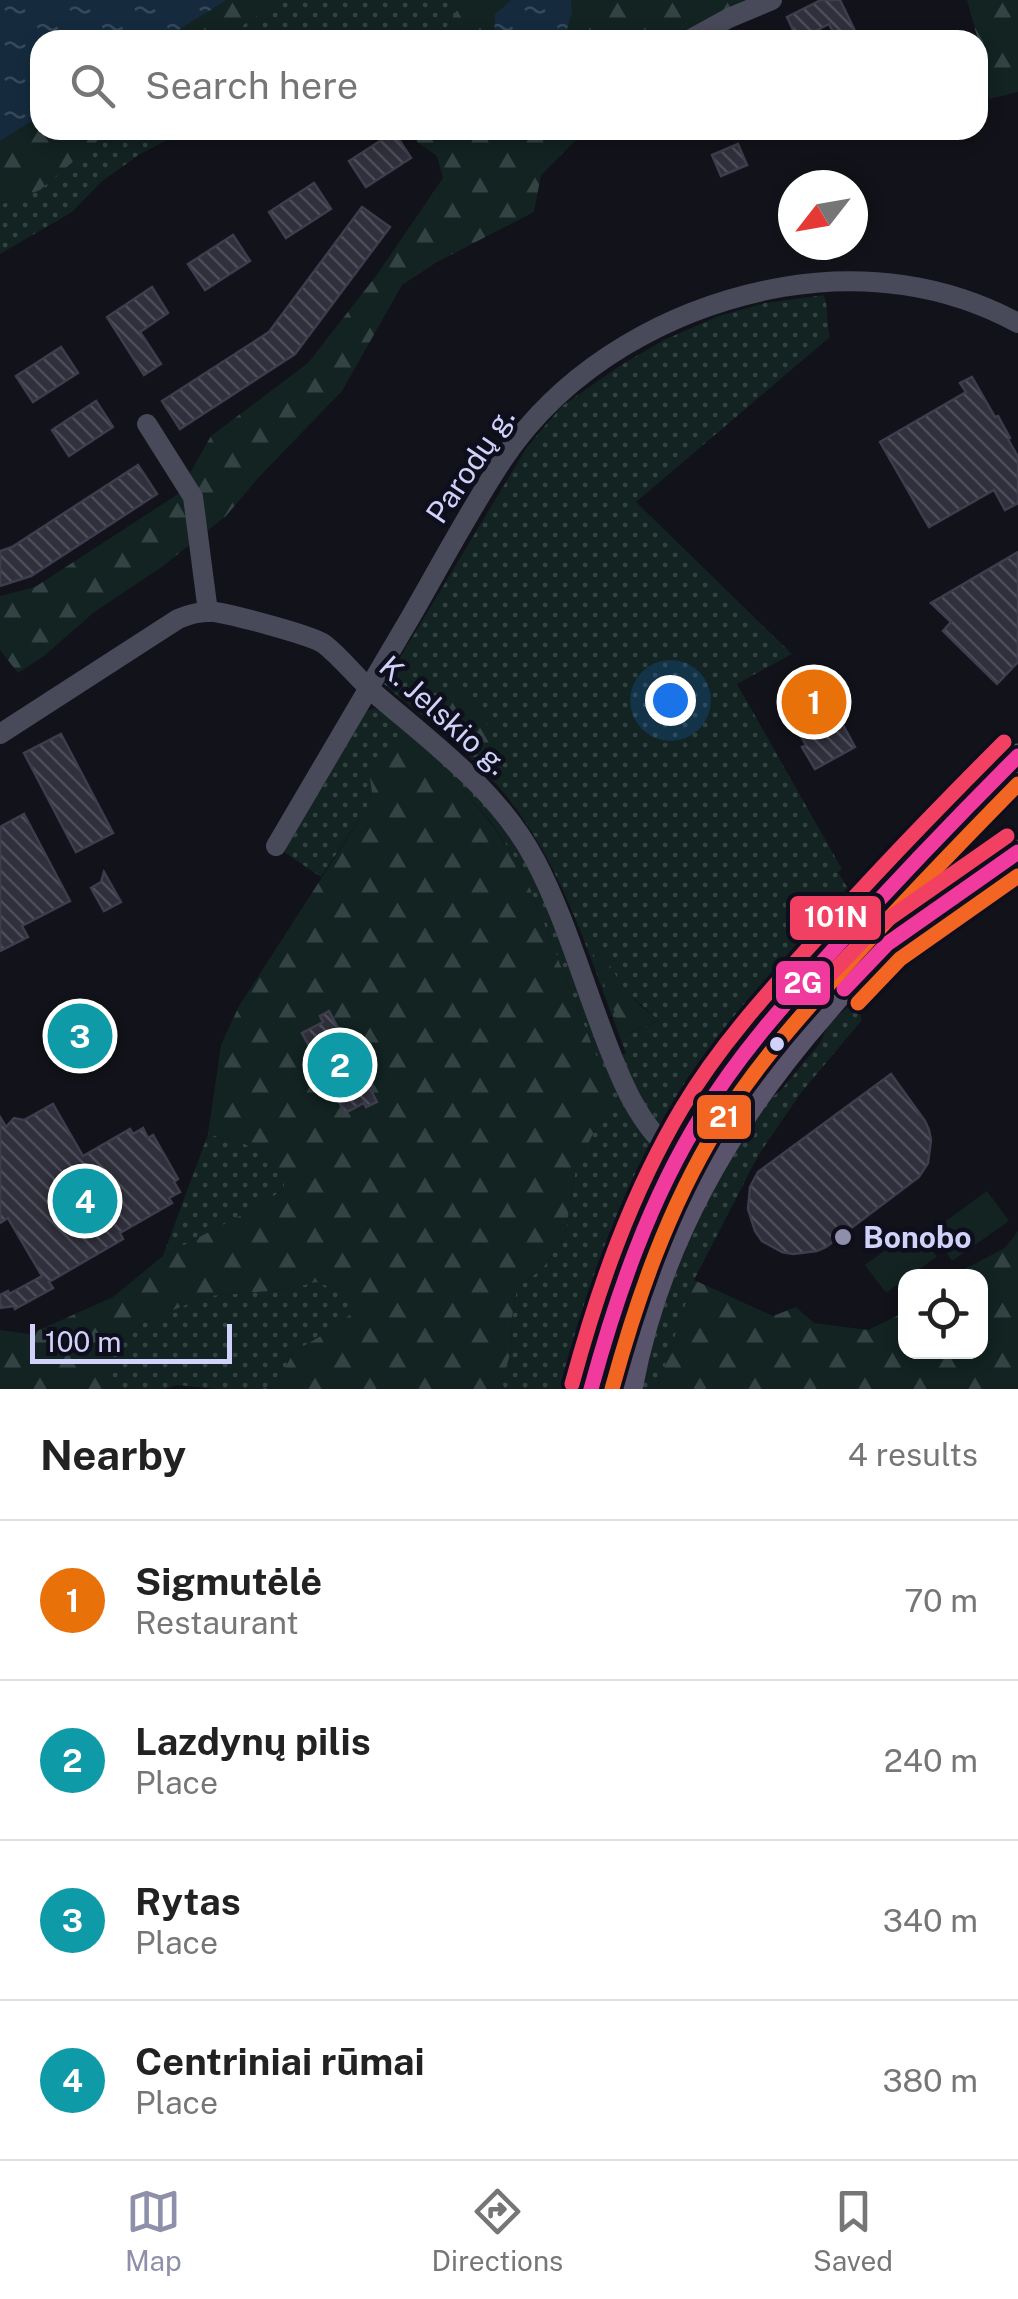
<!DOCTYPE html>
<html lang="en">
<head>
<meta charset="utf-8">
<style>
	:root { --surface:#fff; --page:#f6f6f6; --text:#222; --muted:#767676; --line:#e0e0e0; --accent:#8e8fab }
	body { margin:0; font-family:"Public Sans",sans-serif; background:var(--page); color:var(--text) }
	.controls { position:absolute; right:30px; bottom:30px; display:grid; overflow:hidden; border-radius:20px; box-shadow:0 5px 15px #0003 }
	.controls button { width:90px; height:90px; display:grid; place-items:center; padding:0; border:0; border-bottom:2px solid var(--line); background:var(--surface); color:var(--text); font:50px sans-serif }
	.compass { position:absolute; left:778px; top:170px; width:90px; height:90px; border-radius:50%; background:var(--surface); box-shadow:0 5px 15px #0003; rotate:239deg }
	.scale { position:absolute; left:30px; bottom:25px; width:202px; box-sizing:border-box; padding-left:10px; border:5px solid #d0d2f9; border-top:0; font-size:28px; line-height:35px; white-space:nowrap; color:#d0d2f9; -webkit-text-stroke:8px #0e0e1d; paint-order:stroke }
	.you { position:absolute; left:670px; top:700px; width:35px; height:35px; margin:-25px; border:8px solid #fff; border-radius:50%; background:#1a73e8; box-shadow:0 0 0 15px #1a73e833 }
	.badge { display:grid; place-items:center; width:65px; height:65px; border-radius:50%; background:var(--accent); color:#fff; font-size:32px; font-weight:700 }
	.pin { position:absolute; translate:-50% -50%; border:5px solid #fff; box-shadow:0 2px 10px #0006 }
	.list { margin:0; padding:0; list-style:none }
	h2 { display:flex; justify-content:space-between; align-items:center; height:130px; margin:0; padding:0 40px; font-size:42px }
	h2 small { font-size:32px; font-weight:400; color:var(--muted) }
	.list li { display:grid; grid-template-columns:65px 1fr auto; gap:30px; align-items:center; box-sizing:border-box; height:160px; padding:0 40px; border-top:2px solid var(--line) }
	.list b { display:block; font-size:38px; white-space:nowrap }
	.list p { margin:0; font-size:32px; white-space:nowrap; color:var(--muted) }
	.list em { font-size:32px; font-style:normal; color:var(--muted) }
	.icon { flex:none; width:55px; height:55px; fill:none; stroke:currentColor; stroke-width:2; stroke-linecap:round; stroke-linejoin:round }
	.map { position:relative; flex:none; width:1018px; height:1389px; overflow:hidden }
	.search { position:absolute; background:var(--surface); box-shadow:0 5px 15px #0003; left:30px; right:30px; top:30px; height:110px; display:flex; align-items:center; gap:25px; box-sizing:border-box; padding:0 35px; border-radius:30px; color:var(--muted); font-size:38px }
	.sheet { height:770px; background:var(--surface) }
	nav { display:flex; justify-content:space-around; align-items:center; box-sizing:border-box; height:140px; border-top:2px solid var(--line); background:var(--surface); font-size:28px; color:var(--muted) }
	nav a { display:grid; justify-items:center; gap:5px }
	nav .on { color:var(--accent) }
	.map>svg:first-child { display:block }
	.grass { fill:url(#grass-dots); fill-rule:evenodd }
	.forest { fill:url(#forest-firs) }
	.pitch { fill:#122321 }
	.water { fill:url(#water-ripples) }
	.building { fill:url(#building-back-hatch); stroke:#3d3d4d; stroke-width:2.5 }
	.lines { fill:none; stroke-linecap:round; stroke-linejoin:round }
	.minor { stroke:#484959; stroke-width:20 }
	.major { stroke:#59536b; stroke-width:25 }
	.bus-1-casing { stroke:#0e0e1d; stroke-width:22 }
	.bus-2-casing { stroke:#0e0e1d; stroke-width:22 }
	.bus-3-casing { stroke:#0e0e1d; stroke-width:22 }
	.bus-1 { stroke:#f13a9d; stroke-width:15 }
	.bus-2 { stroke:#f26522; stroke-width:15 }
	.bus-3 { stroke:#f24062; stroke-width:15 }
	.bus-dot { fill:#d0d2f9; stroke:#0e0e1d; stroke-width:4 }
	.poi-dot { fill:#8e8fab; stroke:#0e0e1d; stroke-width:4 }
	.labels { text-anchor:middle; dominant-baseline:central; stroke-width:9; stroke-linejoin:round; paint-order:stroke }
	.street-label { font-size:30px; fill:#d0d2f9; stroke:#0e0e1d }
	.poi-label { font-size:30px; font-weight:bold; fill:#d0d2f9; stroke:#0e0e1d; text-anchor:start }
	.line-badge { stroke:#0e0e1d; stroke-width:4 }
	.badge-label { font-size:28px; text-anchor:middle; font-weight:bold; fill:#fff }
</style>
</head>
<body>
<div class="map">
<svg width="1018" height="1389" viewBox="0 0 1018 1389">
	<defs>
		<pattern id="grass-dots" width="8" height="8" patternUnits="userSpaceOnUse" patternTransform="scale(2.5)"><rect width="8" height="8" fill="#122321"/><path d="M2 2h.1M6 6h.1" fill="none" stroke="#334242" stroke-width="1.8" stroke-linecap="round"/></pattern>
		<pattern id="forest-firs" width="22" height="20" patternUnits="userSpaceOnUse" patternTransform="scale(2.5)"><rect width="22" height="20" fill="#122321"/><path d="M5 1l3.5 6h-7zM16 11l3.5 6h-7z" fill="#334242"/></pattern>
		<pattern id="water-ripples" width="26" height="14" patternUnits="userSpaceOnUse" patternTransform="scale(2.5)"><rect width="26" height="14" fill="#152b3d"/><path d="M2 4q2-2 4 0t4 0M15 11q2-2 4 0t4 0" fill="none" stroke="#36495a"/></pattern>
		<pattern id="building-back-hatch" width="6" height="6" patternUnits="userSpaceOnUse" patternTransform="scale(2.5)"><rect width="6" height="6" fill="#30303c"/><path d="M-1 5l2 2M0 0l6 6M5-1l2 2" fill="none" stroke="#4d4d59"/></pattern>
	</defs>
	<rect width="100%" height="100%" fill="#12121a"/>
	<g class="grass">
		<polygon points="280,0 463,0 439,40 221,40"/>
		<polygon points="110,130 186,130 140,154 101,182 72,212 0,254 0,205 40,189"/>
		<path d="M824 295C829 310 826 322 830 337L636 502 792 654 737 684 842 869 838 872 856 902 826 940 809 949 751 1007 750 1026 675 1133C668 1133 666 1134 660 1129 643 1115 629 1076 619 1056L626 1053C592 965 564 865 503 792 471 753 422 717 384 684L527 447 562 406 621 365 664 340 719 316 765 303ZM611 970 628 993 659 1021 623 1036Z"/>
		<path d="M374 708 383 712 471 789 505 826 523 854 658 1150C662 1168 650 1185 642 1201 614 1260 593 1325 581 1389H504L502 1380 512 1349 511 1323 517 1288 543 1268 565 1235 576 1167 609 1103V1088L522 868 490 821 463 790 372 793 366 809 321 877 284 852 367 711Z"/>
		<path d="M959 857 961 858 960 862 875 937 830 984 770 1062 709 1157 623 1389H599C623 1320 645 1248 678 1183 716 1108 764 1039 822 978 864 933 912 897 959 857Z"/>
		<polygon points="855,1001 862,1020 800,1094 758,1156 694,1280 657,1389 641,1389 661,1310 696,1220 760,1107 781,1090 820,1043 829,1023"/>
		<path d="M208 1134 255 1147 284 1174 285 1186C268 1207 191 1241 163 1256Z"/>
		<polygon points="316,1282 349,1293 355,1297 357,1309 337,1326 294,1352 275,1385 261,1389 215,1389 177,1385 165,1389 120,1389 112,1385 106,1372 110,1353 141,1324 206,1296 282,1290"/>
	</g>
	<g class="forest">
		<polygon points="227,0 280,0 221,40 162,40"/>
		<polygon points="463,0 511,0 495,14 494,40 439,40"/>
		<polygon points="571,0 746,0 706,20 677,40 563,40 572,12"/>
		<polygon points="967,0 1018,0 1018,92 989,99 978,40"/>
		<polygon points="40,116 40,130 110,130 40,190 0,205 0,141"/>
		<polygon points="410,130 586,130 541,175 534,212 437,262 402,285 342,391 258,478 226,516 163,566 93,613 44,656 18,673 0,650 0,596 35,587 178,494 211,436 308,363 376,276 443,178 437,156 417,142"/>
		<polygon points="453,685 468,693 481,707 492,740 487,758 429,709 441,691"/>
		<polygon points="403,731 463,790 489,821 522,868 609,1088 609,1103 576,1167 565,1235 543,1268 517,1288 511,1323 512,1349 502,1380 504,1389 261,1389 275,1385 294,1352 337,1326 356,1309 355,1298 349,1293 316,1282 282,1290 206,1296 141,1324 110,1353 106,1372 112,1385 120,1389 0,1389 0,1330 30,1334 113,1297 163,1256 251,1210 279,1193 284,1186 283,1174 255,1147 208,1134 221,1045 239,1006 366,809 372,793 370,778"/>
		<path d="M597 949 602 950C616 979 633 1004 660 1020L623 1036 593 953Z"/>
		<polygon points="1018,1231 1018,1389 657,1389 694,1280 773,1316 796,1307 814,1323 868,1330 905,1312 906,1352 980,1352 980,1276 951,1276 1005,1248"/>
	</g>
	<g class="pitch">
		<polygon points="987,1191 1009,1221 952,1261 932,1231"/>
		<polygon points="915,1228 937,1257 909,1276 906,1276 905,1279 886,1293 865,1265"/>
	</g>
	<g class="water">
		<polygon points="0,0 227,0 162,40 40,40 40,116 0,141"/>
		<polygon points="511,0 571,0 572,12 564,39 494,40 495,14"/>
	</g>
	<g class="building">
		<polygon points="821,0 840,0 858,37 851,40 837,40 829,24 804,37 803,35 797,38 787,17"/>
		<polygon points="394,132 411,158 366,187 349,161"/>
		<polygon points="738,144 747,165 721,176 712,155"/>
		<polygon points="314,183 331,209 286,238 269,212"/>
		<polygon points="362,207 390,227 295,354 180,429 162,401 269,332"/>
		<polygon points="233,235 250,261 205,290 188,264"/>
		<polygon points="152,287 168,313 140,332 161,364 144,375 107,317"/>
		<polygon points="61,347 78,373 33,402 16,376"/>
		<polygon points="972,377 995,417 998,416 1010,438 1008,439 1018,457 1018,503 1005,510 994,490 929,527 880,442 966,392 960,383"/>
		<polygon points="96,401 113,427 69,456 52,430"/>
		<polygon points="138,465 157,494 31,576 0,586 0,551 12,547"/>
		<polygon points="1018,552 1018,662 997,684 943,631 951,622 931,603"/>
		<polygon points="819,681 855,747 815,769 802,747 806,745 782,703"/>
		<polygon points="61,734 113,833 76,852 24,753"/>
		<polygon points="24,814 70,901 22,926 28,937 0,951 0,827"/>
		<polygon points="104,872 121,902 104,911 91,888 101,882"/>
		<polygon points="329,1011 340,1032 344,1030 352,1045 350,1046 369,1079 366,1081 377,1102 366,1107 364,1103 345,1113 302,1033 323,1022 320,1016"/>
		<polygon points="891,1074 925,1121 929,1130 931,1140 928,1163 919,1177 826,1247 817,1251 793,1254 782,1252 762,1241 755,1231 748,1209 750,1187 758,1172"/>
		<polygon points="53,1104 83,1156 130,1129 133,1134 143,1128 148,1138 153,1135 178,1179 174,1182 180,1192 169,1198 172,1203 120,1233 123,1239 49,1282 53,1288 15,1309 14,1306 0,1308 0,1295 8,1291 9,1294 42,1276 8,1218 0,1223 0,1117 6,1127 14,1118 24,1120"/>
	</g>
	<g class="lines">
		<g class="minor">
			<polyline points="689,40 729,18 772,0"/>
			<polyline points="147,424 193,497 208,612"/>
			<path d="M0 734 178 619C190 614 202 611 215 612 234 615 311 635 324 644 342 658 356 677 373 692 432 743 498 790 535 860 562 911 579 969 599 1022 617 1070 636 1126 679 1157"/>
			<path d="M276 846C321 770 366 694 410 618 440 566 469 511 502 461 565 366 673 306 783 287 864 273 946 284 1018 323"/>
		</g>
		<g class="major">
			<path d="M591 1389C619 1283 660 1174 722 1083 755 1035 795 992 834 949 893 883 955 819 1018 756"/>
			<path d="M630 1389C657 1244 728 1122 824 1012 844 989 864 964 887 945 900 933 916 924 931 914 960 894 989 873 1018 852"/>
		</g>
		<defs>
			<g id="bus-1">
				<polyline points="844,989 887,944 1018,852"/>
				<path d="M591 1389C617 1294 650 1199 702 1115 739 1054 786 1002 834 949 894 883 955 819 1018 756"/>
			</g>
			<g id="bus-2">
				<polyline points="858,1003 900,959 1018,876"/>
				<path d="M612 1389C637 1298 668 1209 717 1128 754 1067 802 1014 850 961 904 901 961 842 1018 784"/>
			</g>
			<g id="bus-3">
				<polyline points="830,975 874,929 1007,836"/>
				<path d="M572 1384C598 1288 631 1194 682 1108 720 1044 770 990 820 935 879 869 941 805 1004 742"/>
			</g>
		</defs>
		<use href="#bus-1" class="bus-1-casing"/>
		<use href="#bus-2" class="bus-2-casing"/>
		<use href="#bus-3" class="bus-3-casing"/>
		<use href="#bus-1" class="bus-1"/>
		<use href="#bus-2" class="bus-2"/>
		<use href="#bus-3" class="bus-3"/>
	</g>
	<circle class="bus-dot" cx="777" cy="1044" r="9"/>
	<circle class="poi-dot" cx="843" cy="1237" r="10"/>
	<g class="labels">
		<g class="street-label">
			<text transform="translate(470 465) rotate(-56)">Parodų g.</text>
			<text transform="translate(444 715) rotate(42)">K. Jelskio g.</text>
		</g>
		<g class="poi-label">
			<text x="863" y="1237">Bonobo</text>
		</g>
	</g>
	<g class="line-badge">
		<rect x="788" y="894" width="95" height="48" rx="10" fill="#f24062"/>
		<rect x="774" y="959" width="58" height="48" rx="10" fill="#f13a9d"/>
		<rect x="695" y="1093" width="58" height="48" rx="10" fill="#f26522"/>
	</g>
	<g class="badge-label">
		<text x="836" y="927">101N</text>
		<text x="803" y="993">2G</text>
		<text x="724" y="1127">21</text>
	</g>
</svg>
<div class="controls">
<button><svg class="icon" aria-label="locate" viewBox="0 0 24 24"><circle cx="12" cy="12" r="6"/><path d="M12 2v4M12 18v4M2 12h4M18 12h4"/></svg></button>
</div>
<svg class="compass" viewBox="-18 -18 36 36"><path d="M0-13l5 13h-10z" fill="#e53935"/><path d="M0 13l5-13h-10z" fill="#767676"/></svg>
<div class="scale">100 m</div>
<div class="you"></div>
<div class="pin badge" style="left:814px;top:702px;background:#e8710a">1</div>
<div class="pin badge" style="left:340px;top:1065px;background:#0f9aa8">2</div>
<div class="pin badge" style="left:80px;top:1036px;background:#0f9aa8">3</div>
<div class="pin badge" style="left:85px;top:1201px;background:#0f9aa8">4</div>
<div class="search"><svg class="icon" aria-label="search" viewBox="0 0 24 24"><circle cx="10" cy="10" r="6"/><path d="M15 15l6 6"/></svg>Search here</div>
</div>
<section class="sheet">
<h2>Nearby<small>4 results</small></h2>
<ul class="list">
<li><span class="badge" style="background:#e8710a">1</span><div><b>Sigmutėlė</b><p>Restaurant</p></div><em>70 m</em></li>
<li><span class="badge" style="background:#0f9aa8">2</span><div><b>Lazdynų pilis</b><p>Place</p></div><em>240 m</em></li>
<li><span class="badge" style="background:#0f9aa8">3</span><div><b>Rytas</b><p>Place</p></div><em>340 m</em></li>
<li><span class="badge" style="background:#0f9aa8">4</span><div><b>Centriniai rūmai</b><p>Place</p></div><em>380 m</em></li>
</ul>
</section>
<nav>
<a class="on"><svg class="icon" aria-label="map" viewBox="0 0 24 24"><path d="M3 6l6-2 6 2 6-2v14l-6 2-6-2-6 2zM9 4v14M15 6v14"/></svg>Map</a>
<a><svg class="icon" aria-label="directions" viewBox="0 0 24 24"><path d="M12 3l9 9-9 9-9-9zM9 14v-3h6M13 9l2 2-2 2"/></svg>Directions</a>
<a><svg class="icon" aria-label="saved" viewBox="0 0 24 24"><path d="M7 4h10v16l-5-4-5 4z"/></svg>Saved</a>
</nav>
</body>
</html>
